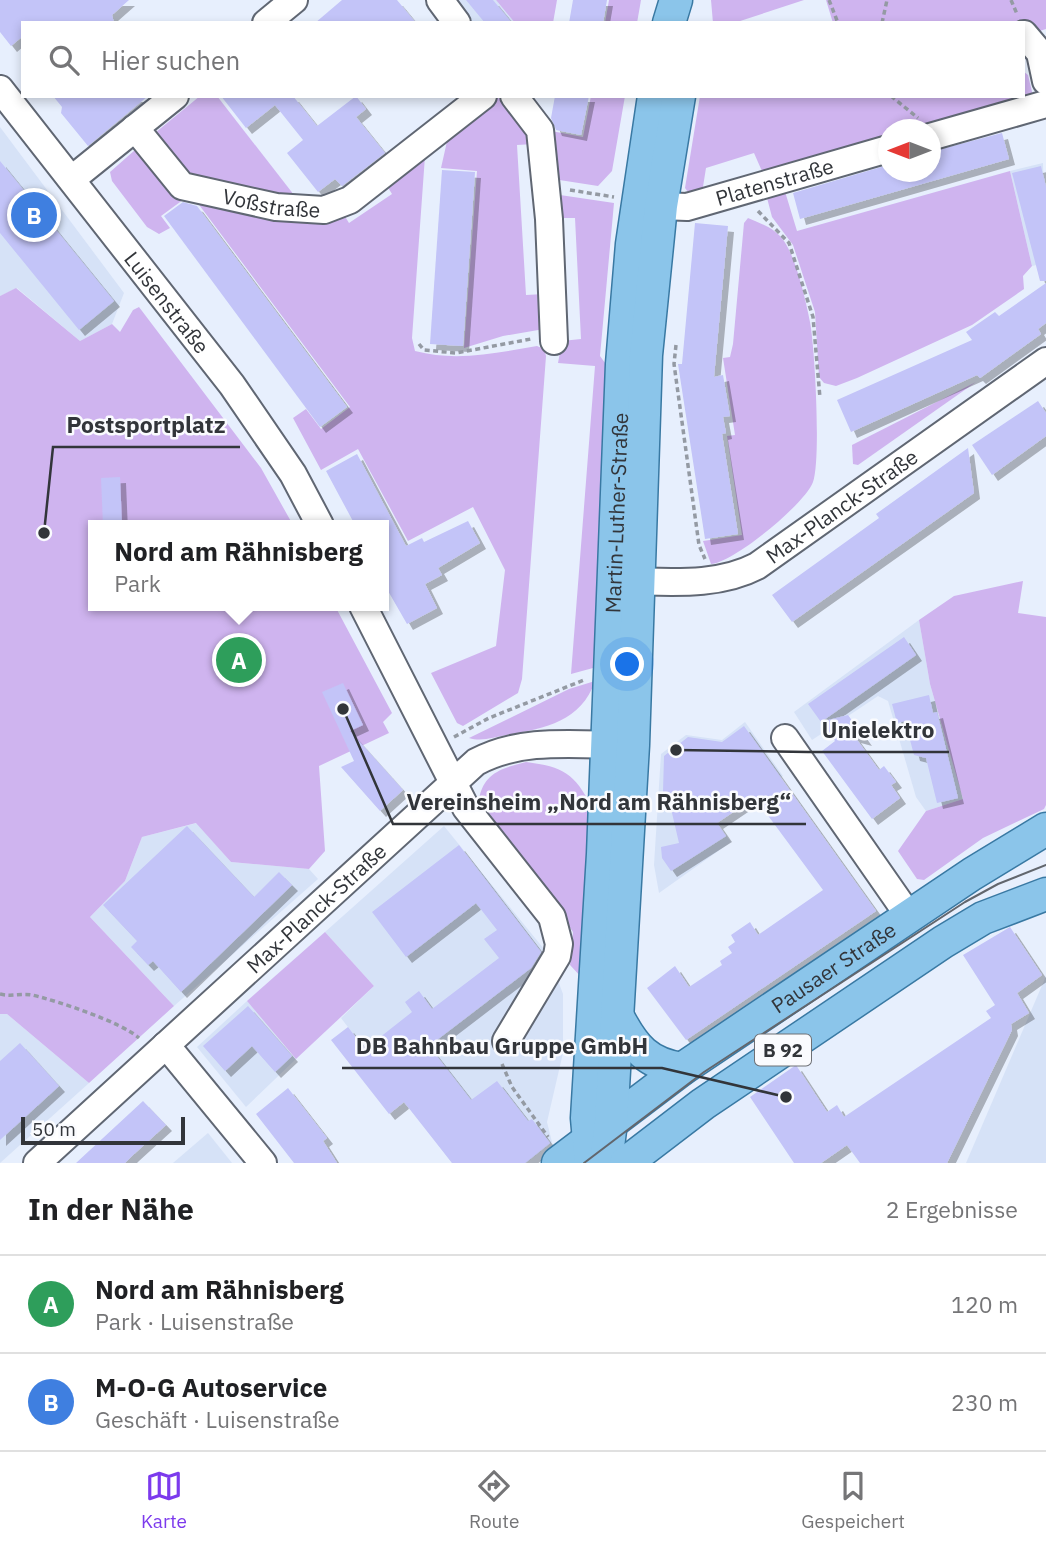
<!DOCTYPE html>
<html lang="de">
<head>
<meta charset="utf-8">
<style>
	:root { --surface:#fff; --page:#f6f6f6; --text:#202124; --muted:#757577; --line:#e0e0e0; --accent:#7c3aed }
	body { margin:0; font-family:"IBM Plex Sans",sans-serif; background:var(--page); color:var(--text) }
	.compass { position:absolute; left:878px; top:119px; width:63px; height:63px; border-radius:50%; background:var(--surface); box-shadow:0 4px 10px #0003; rotate:270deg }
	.scale { position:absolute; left:21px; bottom:18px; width:164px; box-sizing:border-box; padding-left:7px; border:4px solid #32353a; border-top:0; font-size:19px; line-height:24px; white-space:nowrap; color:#32353a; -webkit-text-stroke:5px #fafbfe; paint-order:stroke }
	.you { position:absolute; left:628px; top:665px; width:24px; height:24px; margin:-18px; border:5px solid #fff; border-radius:50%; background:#1a73e8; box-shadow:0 0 0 10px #1a73e833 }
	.badge { display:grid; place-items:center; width:46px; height:46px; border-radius:50%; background:var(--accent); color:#fff; font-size:23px; font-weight:700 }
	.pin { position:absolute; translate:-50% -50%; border:4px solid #fff; box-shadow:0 2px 7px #0006 }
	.popup { position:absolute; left:88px; top:520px; width:301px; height:91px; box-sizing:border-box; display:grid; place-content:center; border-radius:0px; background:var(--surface); filter:drop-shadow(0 2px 5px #0005); font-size:23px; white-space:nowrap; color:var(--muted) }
	.popup b { font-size:26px; color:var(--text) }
	.popup::after { content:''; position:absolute; left:50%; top:100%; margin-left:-14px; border:14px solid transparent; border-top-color:var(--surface) }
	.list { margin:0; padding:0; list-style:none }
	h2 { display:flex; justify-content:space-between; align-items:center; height:91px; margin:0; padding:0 28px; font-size:30px }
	h2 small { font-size:23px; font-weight:400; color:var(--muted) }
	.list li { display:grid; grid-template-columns:46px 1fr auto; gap:21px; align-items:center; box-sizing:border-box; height:98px; padding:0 28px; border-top:2px solid var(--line) }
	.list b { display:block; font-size:26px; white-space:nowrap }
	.list p { margin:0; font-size:23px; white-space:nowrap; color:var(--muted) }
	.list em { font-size:23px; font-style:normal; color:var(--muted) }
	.icon { flex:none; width:38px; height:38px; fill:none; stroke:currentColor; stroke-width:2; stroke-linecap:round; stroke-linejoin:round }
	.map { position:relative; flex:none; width:1046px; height:1163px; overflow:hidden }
	.search { position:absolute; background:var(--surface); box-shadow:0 4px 10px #0003; left:21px; right:21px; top:21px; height:77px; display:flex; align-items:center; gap:18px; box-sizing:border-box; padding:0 24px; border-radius:0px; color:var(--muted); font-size:26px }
	.sheet { height:287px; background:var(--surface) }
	nav { display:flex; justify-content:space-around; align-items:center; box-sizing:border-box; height:98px; border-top:2px solid var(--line); background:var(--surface); font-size:19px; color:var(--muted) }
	nav a { display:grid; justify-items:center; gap:4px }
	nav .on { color:var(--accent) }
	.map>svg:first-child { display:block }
	.built { fill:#d6e2f7 }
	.green { fill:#cfb4ef }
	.building { fill:#c3c4f8; filter:url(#shadow) }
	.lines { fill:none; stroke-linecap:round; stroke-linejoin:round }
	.minor-casing { stroke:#606773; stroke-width:30 }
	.major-casing { stroke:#3979a3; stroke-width:35 }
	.path { stroke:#949aa3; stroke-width:3.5; stroke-dasharray:5 3.5; stroke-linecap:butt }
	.minor { stroke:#fff; stroke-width:26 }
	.major { stroke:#8bc5ea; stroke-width:32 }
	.tram { stroke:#62666d; stroke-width:2 }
	.labels { text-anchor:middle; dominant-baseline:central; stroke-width:5; stroke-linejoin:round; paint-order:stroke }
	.shield { fill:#fafbfe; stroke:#6e7075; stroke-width:2 }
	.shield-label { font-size:19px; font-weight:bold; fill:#32353a }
	.street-label { font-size:21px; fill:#32353a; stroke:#fafbfe }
	.leader { fill:none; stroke:#32353a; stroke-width:2.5 }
	.callout-dot { fill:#32353a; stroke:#fafbfe; stroke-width:2.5 }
	.callout-label { font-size:23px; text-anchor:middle; font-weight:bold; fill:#32353a; stroke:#fafbfe; stroke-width:5; stroke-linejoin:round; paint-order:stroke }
</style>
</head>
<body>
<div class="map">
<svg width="1046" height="1163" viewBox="0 0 1046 1163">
	<defs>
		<filter id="shadow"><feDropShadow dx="6" dy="6" stdDeviation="0" flood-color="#0004"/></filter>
	</defs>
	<rect width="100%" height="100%" fill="#e7effd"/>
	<g class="built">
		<polygon points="450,0 496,0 515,23 469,23"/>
		<polygon points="0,127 124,293 112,324 80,341 17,288 0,296"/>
		<polygon points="1043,163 1046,263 1032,266 1010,171"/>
		<polygon points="919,620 930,684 963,799 926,811 916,797 888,701 878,696 812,740 794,712"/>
		<polygon points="745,722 783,776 717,823 731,842 659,893 654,865 661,754 686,735 722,740"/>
		<polygon points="197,823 231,862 309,869 318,879 174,1006 90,917 125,881 142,837"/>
		<polygon points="444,826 548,954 563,994 563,1053 547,1122 552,1142 526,1163 452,1163 341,1018 374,986 325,932"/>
		<polygon points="1046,976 1046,1163 966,1163"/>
		<polygon points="247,1001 296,1059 246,1107 197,1047"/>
		<polygon points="0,1014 7,1014 89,1083 0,1163"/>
		<polygon points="208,1133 232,1163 173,1163"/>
	</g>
	<g class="green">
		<polygon points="496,0 557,0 553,23 515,23"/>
		<polygon points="609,0 641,0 637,23 605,23"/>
		<polygon points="711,0 804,0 734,23 713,23"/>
		<polygon points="826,0 1046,0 1046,29 1023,36 1023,23 833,23"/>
		<polygon points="1023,71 1028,75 1034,100 930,130 888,130 888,142 765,178 754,153 706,168 702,193 691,196 685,188 700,96 1023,96"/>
		<polygon points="200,96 217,96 301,204 214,185 185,171 150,137"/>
		<polygon points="591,96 625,96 612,171 598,186 553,179 546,130 583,137"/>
		<polygon points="499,98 534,144 517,145 526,295 544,294 544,329 503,336 464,348 477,171 441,168 448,137 492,99"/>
		<path d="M135 150 155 169 341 210 349 223 392 194 384 181 425 156 412 338 415 351C456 362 496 353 537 346L544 349 546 356 522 679 518 693 463 726 457 723 431 673 496 646 505 570 473 507 408 541 358 449 321 470 293 418 306 409 321 429 350 407 191 194 161 216 170 228 159 234 147 227 112 181 110 172Z"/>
		<polygon points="1010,171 1032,266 1023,276 1024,289 972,325 857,378 836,386 824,383 819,377 815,312 793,245 772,217 766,194 783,185 797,231"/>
		<polygon points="560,195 614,203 600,356 608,367 596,664 593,668 571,674 595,366 558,363 562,341 581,339 575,218 558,218 556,197"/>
		<path d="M748 218C762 224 775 228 784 241 796 258 806 301 810 322 815 349 821 460 813 482 805 504 733 563 711 564L703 541 742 535 727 436 735 435 723 358 730 357 733 344 744 223Z"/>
		<polygon points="16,288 80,341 112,324 120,332 133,310 139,307 261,468 293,525 94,525 94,606 335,606 392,713 383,722 389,733 319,766 325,851 309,869 231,862 196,823 142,837 125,881 90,917 174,1006 89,1083 7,1014 0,1014 0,296"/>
		<polygon points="976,382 858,465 853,464 852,445"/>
		<polygon points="1023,581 1018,613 1046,617 1046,805 1044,809 983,838 924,880 917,879 898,851 926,811 963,799 930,684 919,620 954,596"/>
		<path d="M595 681C581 722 545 728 507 735 494 737 482 742 469 738L569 689Z"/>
		<path d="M526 762C564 767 574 773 592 807L583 979 570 965 573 932 479 799C484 772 503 768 526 762Z"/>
		<polygon points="325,932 374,986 296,1059 247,1001"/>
	</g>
	<g class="building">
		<polygon points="0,0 129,0 112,15 114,23 23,23 23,36 11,46 0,32"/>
		<polygon points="342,0 397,0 416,23 315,23"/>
		<polygon points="466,0 493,0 512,23 485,23"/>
		<polygon points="573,0 607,0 603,23 569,23"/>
		<polygon points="53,96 148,96 88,146 61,113 62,107"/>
		<polygon points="221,96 293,96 317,126 356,96 366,109 356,117 385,153 342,186 335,179 318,192 287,153 303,140 275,105 246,128"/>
		<polygon points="555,96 589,96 581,135 556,130 551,118"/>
		<polygon points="1002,133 1009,159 800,219 793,193 888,165 888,172 930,172 930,152"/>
		<polygon points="0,161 114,301 79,330 0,233"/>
		<polygon points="1041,166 1046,187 1046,281 1040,281 1012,173"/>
		<polygon points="442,170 475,172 463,346 430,344"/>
		<polygon points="183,202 197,206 347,407 320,427 164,216"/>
		<polygon points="695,223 728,226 714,377 723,375 730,416 723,417 726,433 722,434 738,534 705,539 678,364 682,364"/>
		<polygon points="1046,283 1046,323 1038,329 1041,334 980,378 977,375 851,432 837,400 972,340 966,332 995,312 999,316"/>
		<polygon points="1038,401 1046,413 1046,436 992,475 972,445"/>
		<polygon points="968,448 974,493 792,622 772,595 879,518 876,514"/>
		<polygon points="357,454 406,546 422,538 424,542 468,521 480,543 438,568 442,575 425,584 437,608 407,624 384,584 384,525 355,525 326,471"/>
		<polygon points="120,477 122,525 103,525 101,478"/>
		<polygon points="904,637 916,655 821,722 808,704"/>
		<polygon points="343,683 363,725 350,731 403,790 380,811 341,767 354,761 322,692"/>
		<polygon points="929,695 933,713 937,712 958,798 937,803 926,758 914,755 905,721 897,723 892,704"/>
		<polygon points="848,715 866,740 855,737 879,770 884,766 896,782 891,785 900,798 872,819 822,751 835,741 821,722"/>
		<polygon points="744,726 876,911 686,1040 647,988 675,966 689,987 722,965 720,961 732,953 728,947 735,942 731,935 750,922 758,935 823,890 758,802 754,805 751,800 717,823 726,836 671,871 662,858 661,847 679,843 672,813 665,804 669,800 663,792 664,756 688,737 722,742"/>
		<polygon points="187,826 254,897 279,872 292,885 181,992 153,961 148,965 131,947 137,941 103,905"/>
		<polygon points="459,845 541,952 531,968 429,1046 471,1100 497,1081 528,1121 532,1119 550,1143 525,1163 452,1163 404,1102 389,1114 331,1040 348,1027 365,1049 412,1012 405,1002 419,991 432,1009 499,958 484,939 497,930 476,903 406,957 372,912"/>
		<polygon points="1010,927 1042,975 1017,993 1029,1013 1011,1024 1012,1030 947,1163 860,1163 847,1145 821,1163 794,1163 750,1097 796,1065 827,1112 837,1105 844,1117 991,1018 986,1011 995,1005 963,955"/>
		<polygon points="248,1006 292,1056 275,1072 252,1046 225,1071 203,1046"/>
		<polygon points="20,1043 59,1086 0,1140 0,1061"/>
		<polygon points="288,1088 327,1138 323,1141 337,1163 294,1163 256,1114"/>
		<polygon points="143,1101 166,1125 133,1155 125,1163 76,1163"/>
	</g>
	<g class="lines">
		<defs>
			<g id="minor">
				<polyline points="440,0 457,23"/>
				<polyline points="266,23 294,0"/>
				<polyline points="1024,34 1040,53 1046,81"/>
				<path id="s1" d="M0 89 232 385 293 474 320 525"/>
				<polyline points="514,96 540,130 549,219 554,341"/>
				<path id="s2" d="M135 128 182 186 276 207 324 210 350 200 483 96"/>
				<polyline points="930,137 1046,104"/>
				<polyline points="72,179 175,96"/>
				<path id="s3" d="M661 206 687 207 888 149"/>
				<path id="s4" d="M618 581C664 581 715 588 757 566L1046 361"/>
				<polyline points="363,606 466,808 552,917 559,944 557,956 506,1041"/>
				<polyline points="785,738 909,916"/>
				<polyline points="166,1045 263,1163"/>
				<path id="s5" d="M37 1163 476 762C522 737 577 745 628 745"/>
			</g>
			<g id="major">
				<polyline points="669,23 676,0"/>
				<path d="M618 1017C634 1048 648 1064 682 1069"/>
				<path id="s6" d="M558 1163 682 1069 972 874 1046 829"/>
				<path id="s7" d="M591 1163 587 1118 603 854 622 364 632 244 654 96"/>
				<polyline points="606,1163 611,1122 633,745 646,355 661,206 679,96"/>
				<polyline points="626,1163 703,1104 943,942 983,918 1046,894"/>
			</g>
		</defs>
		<use href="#minor" class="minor-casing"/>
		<use href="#major" class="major-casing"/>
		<g class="path">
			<polyline points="829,0 838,23"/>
			<polyline points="1011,0 1017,14"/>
			<polyline points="882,23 887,0"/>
			<polyline points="891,96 918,118"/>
			<polyline points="570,190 614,197"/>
			<polyline points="758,211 789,243 813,317 820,398"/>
			<polyline points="419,344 424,350 456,353 531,339"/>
			<polyline points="676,345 674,364 699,545 705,559"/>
			<polyline points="454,737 489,718 584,680"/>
			<path d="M0 994C12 997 21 993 32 995 58 1001 121 1022 139 1038"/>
			<polyline points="502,1064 512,1087 548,1137"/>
		</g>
		<use href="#minor" class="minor"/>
		<use href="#major" class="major"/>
		<polyline class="tram" points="584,1163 704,1072 965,902 998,884 1046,865"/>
	</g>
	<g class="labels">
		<rect class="shield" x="755" y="1034.5" width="56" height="31" rx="5"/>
		<g class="shield-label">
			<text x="783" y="1050">B 92</text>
		</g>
		<g class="street-label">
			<text stroke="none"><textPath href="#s3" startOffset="117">Platenstraße</textPath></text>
			<text stroke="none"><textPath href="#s2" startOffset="166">Voßstraße</textPath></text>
			<text stroke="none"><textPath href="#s1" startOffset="271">Luisenstraße</textPath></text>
			<text stroke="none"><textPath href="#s4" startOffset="245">Max-Planck-Straße</textPath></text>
			<text stroke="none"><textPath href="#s7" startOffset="651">Martin-Luther-Straße</textPath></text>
			<text stroke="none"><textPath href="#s5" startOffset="378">Max-Planck-Straße</textPath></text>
			<text stroke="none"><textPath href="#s6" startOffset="338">Pausaer Straße</textPath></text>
		</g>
	</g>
	<path class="leader" d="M44 533L53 447H240M676 750L808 752H949M343 709L393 824H806M786 1097L662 1068H342"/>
	<g class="callout-dot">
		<circle cx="44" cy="533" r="7"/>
		<circle cx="676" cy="750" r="7"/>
		<circle cx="343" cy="709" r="7"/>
		<circle cx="786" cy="1097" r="7"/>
	</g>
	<g class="callout-label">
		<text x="146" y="433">Postsportplatz</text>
		<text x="878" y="738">Unielektro</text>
		<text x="599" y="810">Vereinsheim „Nord am Rähnisberg“</text>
		<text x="502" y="1054">DB Bahnbau Gruppe GmbH</text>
	</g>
</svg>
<svg class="compass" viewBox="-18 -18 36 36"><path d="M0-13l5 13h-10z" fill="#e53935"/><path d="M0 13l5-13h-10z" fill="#757577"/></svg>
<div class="scale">50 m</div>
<div class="you"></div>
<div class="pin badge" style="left:239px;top:660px;background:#2e9e5b">A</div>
<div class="popup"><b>Nord am Rähnisberg</b>Park</div>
<div class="pin badge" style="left:34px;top:215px;background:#3f7fe0">B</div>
<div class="search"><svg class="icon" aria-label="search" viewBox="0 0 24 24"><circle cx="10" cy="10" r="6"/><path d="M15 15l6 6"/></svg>Hier suchen</div>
</div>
<section class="sheet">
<h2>In der Nähe<small>2 Ergebnisse</small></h2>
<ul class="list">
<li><span class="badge" style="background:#2e9e5b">A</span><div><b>Nord am Rähnisberg</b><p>Park · Luisenstraße</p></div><em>120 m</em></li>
<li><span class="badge" style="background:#3f7fe0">B</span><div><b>M-O-G Autoservice</b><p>Geschäft · Luisenstraße</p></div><em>230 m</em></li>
</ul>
</section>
<nav>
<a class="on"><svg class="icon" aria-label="map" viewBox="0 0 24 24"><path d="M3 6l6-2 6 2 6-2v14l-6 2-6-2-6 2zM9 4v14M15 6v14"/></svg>Karte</a>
<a><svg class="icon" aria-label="directions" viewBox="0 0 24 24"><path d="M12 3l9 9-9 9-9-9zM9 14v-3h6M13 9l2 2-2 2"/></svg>Route</a>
<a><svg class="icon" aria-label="saved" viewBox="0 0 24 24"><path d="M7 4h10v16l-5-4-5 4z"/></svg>Gespeichert</a>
</nav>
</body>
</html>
